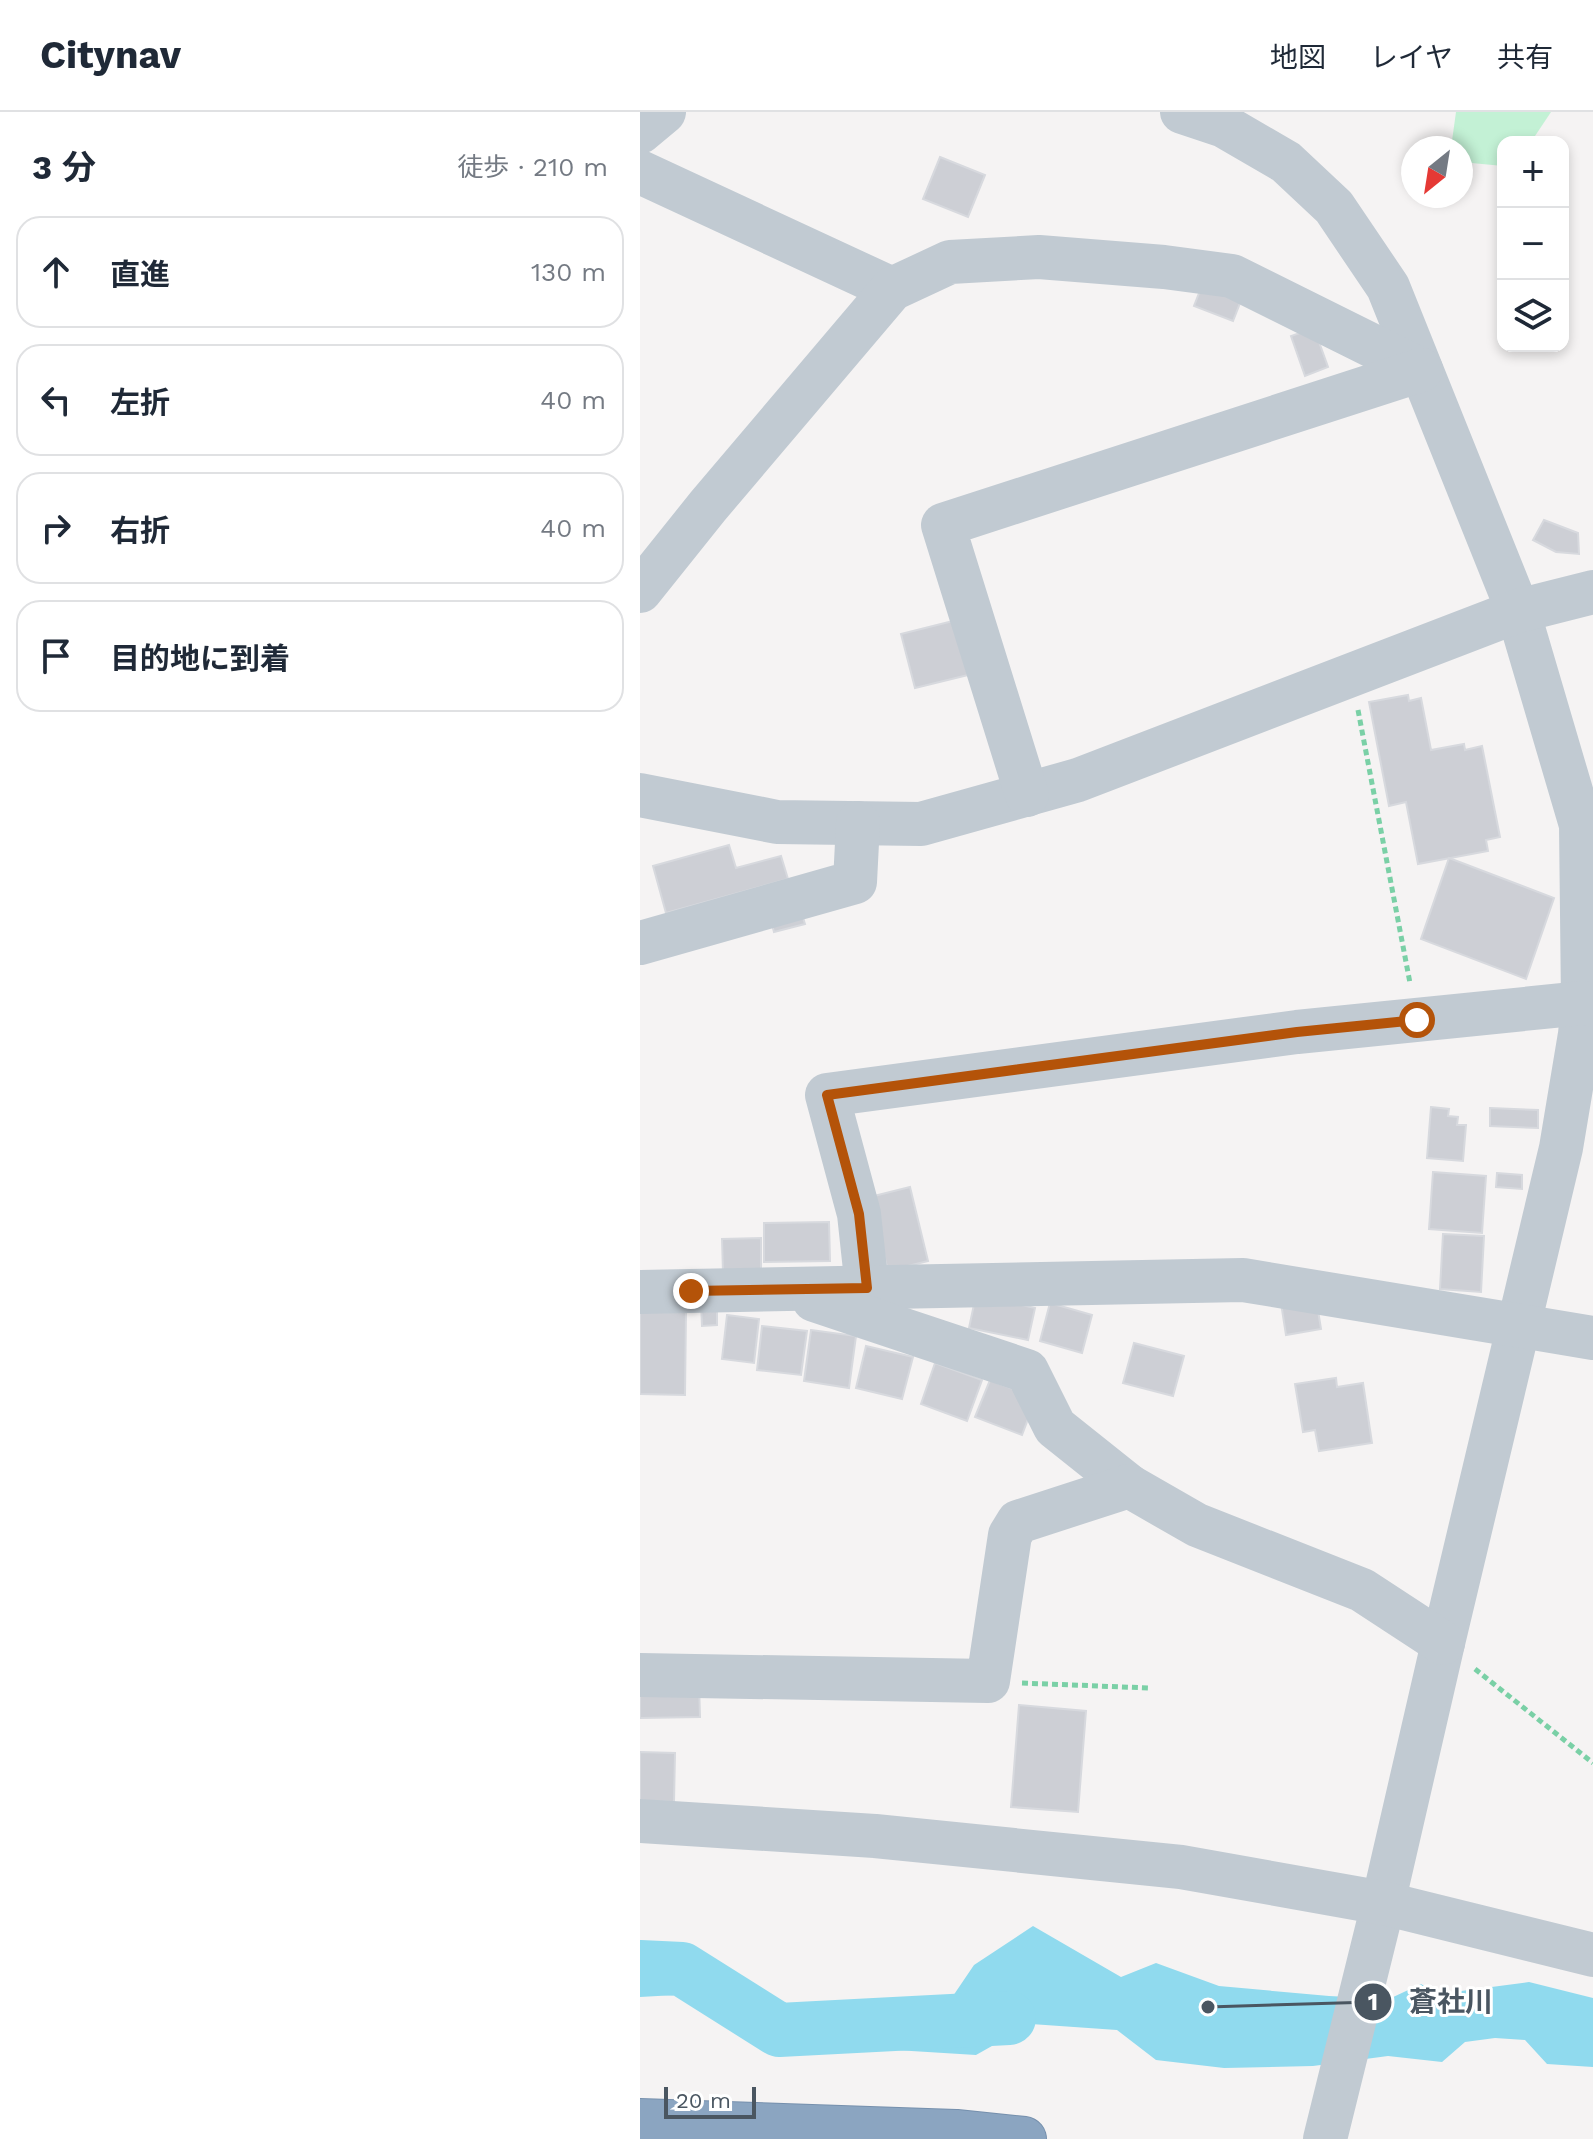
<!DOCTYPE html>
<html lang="ja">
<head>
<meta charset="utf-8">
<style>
	:root { --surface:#fff; --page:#f6f6f7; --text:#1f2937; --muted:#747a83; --line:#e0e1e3 }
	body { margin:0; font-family:"Work Sans","Noto Sans JP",sans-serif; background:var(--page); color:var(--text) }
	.controls { position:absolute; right:24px; top:24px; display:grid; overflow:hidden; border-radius:16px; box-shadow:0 4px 12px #0003 }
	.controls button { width:72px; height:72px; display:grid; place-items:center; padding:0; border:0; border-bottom:2px solid var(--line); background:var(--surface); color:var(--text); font:40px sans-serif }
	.compass { position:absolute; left:761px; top:24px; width:72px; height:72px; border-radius:50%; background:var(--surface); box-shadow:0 4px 12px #0003; rotate:210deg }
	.scale { position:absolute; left:24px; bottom:20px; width:92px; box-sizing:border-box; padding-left:8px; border:4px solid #4a5661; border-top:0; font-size:22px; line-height:28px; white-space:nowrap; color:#4a5661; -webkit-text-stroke:6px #fff; paint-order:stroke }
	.stop { position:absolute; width:24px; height:24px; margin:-18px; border:6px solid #b45309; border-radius:50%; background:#fff }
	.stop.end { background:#b45309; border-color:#fff; box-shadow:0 2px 8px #0008 }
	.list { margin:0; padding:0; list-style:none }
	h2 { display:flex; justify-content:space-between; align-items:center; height:104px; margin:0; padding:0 32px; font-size:34px }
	h2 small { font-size:26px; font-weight:400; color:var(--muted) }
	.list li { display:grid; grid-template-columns:52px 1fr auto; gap:24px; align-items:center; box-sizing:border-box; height:112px; margin:0 16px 16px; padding:0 16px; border:2px solid var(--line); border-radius:24px }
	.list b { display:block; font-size:30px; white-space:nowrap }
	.list em { font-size:26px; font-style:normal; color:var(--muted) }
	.icon { flex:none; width:44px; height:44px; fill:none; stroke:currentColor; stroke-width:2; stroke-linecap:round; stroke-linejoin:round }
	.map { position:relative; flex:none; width:953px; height:2027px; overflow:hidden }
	header { display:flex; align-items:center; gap:48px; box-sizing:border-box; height:112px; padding:0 40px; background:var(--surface); border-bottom:2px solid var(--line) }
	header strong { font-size:38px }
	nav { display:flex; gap:44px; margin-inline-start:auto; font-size:28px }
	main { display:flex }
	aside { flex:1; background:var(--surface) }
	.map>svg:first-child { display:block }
	.green { fill:#c3f1d5 }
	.water { fill:#90daee }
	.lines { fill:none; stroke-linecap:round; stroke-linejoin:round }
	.river { stroke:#90daee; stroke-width:54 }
	.building { fill:#cdcfd5; stroke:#d7d9de; stroke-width:2 }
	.highway-casing { stroke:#7690ad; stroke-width:46 }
	.path { stroke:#7ad0a6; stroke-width:5; stroke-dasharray:6 4; stroke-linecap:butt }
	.minor { stroke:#c1cad2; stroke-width:44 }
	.highway { stroke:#8ba5c1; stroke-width:44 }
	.route { stroke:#b45309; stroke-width:10 }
	.leader { fill:none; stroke:#4a5661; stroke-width:3 }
	.callout-dot { fill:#4a5661; stroke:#fff; stroke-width:3 }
	.mark-label { font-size:24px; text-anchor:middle; font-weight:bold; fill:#fff }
	.callout-label { font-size:28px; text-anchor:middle; font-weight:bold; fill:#4a5661; stroke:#fff; stroke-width:6; stroke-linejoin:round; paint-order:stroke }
</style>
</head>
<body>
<header>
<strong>Citynav</strong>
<nav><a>地図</a><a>レイヤ</a><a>共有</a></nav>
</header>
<main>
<aside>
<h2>3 分<small>徒歩 · 210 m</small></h2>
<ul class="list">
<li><svg class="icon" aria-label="ahead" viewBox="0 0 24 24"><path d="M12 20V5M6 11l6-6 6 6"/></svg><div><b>直進</b></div><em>130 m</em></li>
<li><svg class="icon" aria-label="left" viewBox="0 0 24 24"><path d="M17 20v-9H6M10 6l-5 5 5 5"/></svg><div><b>左折</b></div><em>40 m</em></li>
<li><svg class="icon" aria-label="right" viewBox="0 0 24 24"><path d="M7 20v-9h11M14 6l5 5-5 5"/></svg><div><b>右折</b></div><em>40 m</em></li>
<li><svg class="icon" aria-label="arrive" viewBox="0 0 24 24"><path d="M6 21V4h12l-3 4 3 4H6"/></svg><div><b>目的地に到着</b></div></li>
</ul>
</aside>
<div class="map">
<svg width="953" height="2027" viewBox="0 0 953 2027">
	<rect width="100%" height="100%" fill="#f5f3f3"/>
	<polygon class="green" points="816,0 911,0 891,30 863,30 863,54 821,50 821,36 811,36"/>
	<polygon class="water" points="393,1814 481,1865 516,1851 579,1874 689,1884 749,1887 781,1872 798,1882 889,1870 953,1886 953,1955 907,1952 885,1928 855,1926 825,1930 802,1950 748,1944 673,1954 584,1956 516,1948 477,1918 391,1912 336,1943 110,1929 89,1916 53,1882 0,1885 0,1841 67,1851 103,1898 294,1912 334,1853"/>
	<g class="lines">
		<polyline class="river" points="0,1855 42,1857 139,1918 369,1906"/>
	</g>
	<g class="building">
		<polygon points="300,45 345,63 328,105 283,87"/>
		<polygon points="563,171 602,186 593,209 554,194"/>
		<polygon points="674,216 688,255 665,264 651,224"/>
		<polygon points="904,408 938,421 939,442 916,440 893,428"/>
		<polygon points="313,509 328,563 275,576 261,522"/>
		<polygon points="768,583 769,589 781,586 791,638 824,632 825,638 842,634 860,725 846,728 848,739 778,752 766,690 749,694 729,590"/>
		<polygon points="89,733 96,756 141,744 148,767 26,801 13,754"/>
		<polygon points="809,746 914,786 886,867 781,827"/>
		<polygon points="158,790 165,812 134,820 128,798"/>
		<polygon points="791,995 809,997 808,1004 818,1005 817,1013 826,1013 823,1049 787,1046"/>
		<polygon points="850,996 898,998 898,1016 850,1014"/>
		<polygon points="793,1060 846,1064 842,1121 789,1117"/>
		<polygon points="857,1061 882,1063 882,1077 856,1075"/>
		<polygon points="270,1075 288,1149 248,1159 230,1085"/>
		<polygon points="189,1110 190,1149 124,1150 124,1111"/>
		<polygon points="803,1122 844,1124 841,1180 800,1177"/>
		<polygon points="121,1126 121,1160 83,1160 82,1127"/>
		<polygon points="336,1183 395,1196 388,1228 329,1216"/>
		<polygon points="676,1186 681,1217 646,1223 641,1191"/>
		<polygon points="61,1191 77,1191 77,1213 62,1214"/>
		<polygon points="410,1191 452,1203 442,1241 400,1229"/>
		<polygon points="0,1198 46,1199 45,1283 0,1282"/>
		<polygon points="87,1203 119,1207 114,1251 82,1247"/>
		<polygon points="122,1214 167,1219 161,1263 117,1258"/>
		<polygon points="171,1218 216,1224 209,1276 164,1269"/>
		<polygon points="494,1231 544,1244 533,1284 483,1271"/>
		<polygon points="226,1234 273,1245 262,1287 216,1276"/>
		<polygon points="295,1251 342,1268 327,1309 281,1292"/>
		<polygon points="696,1266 697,1275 723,1271 732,1331 679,1339 675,1318 663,1320 655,1272"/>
		<polygon points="350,1268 396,1286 382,1323 335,1305"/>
		<polygon points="59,1571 60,1605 0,1606 0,1572"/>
		<polygon points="379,1593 446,1599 438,1700 371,1695"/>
		<polygon points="0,1640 35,1641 34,1690 0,1689"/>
	</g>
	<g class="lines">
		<defs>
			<polyline id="highway" points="0,2009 316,2020 384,2027"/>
		</defs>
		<use href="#highway" class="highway-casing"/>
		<g class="path">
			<polyline points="718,598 770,871"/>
			<polyline points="835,1557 953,1651"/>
			<polyline points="382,1571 509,1576"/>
		</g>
		<g class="minor">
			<polyline points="542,0 584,14 646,50 694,95 748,175 878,499 941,713 943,891 940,922 921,1036 803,1531 738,1813 685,2027"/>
			<polyline points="0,20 24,0"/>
			<polyline points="0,60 252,177"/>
			<polyline points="0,479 68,394 252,177 310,150 399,145 524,155 592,164 781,258"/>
			<polyline points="0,683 137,710 281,712 438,668 878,499 953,480"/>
			<polyline points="387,683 303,413 781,258"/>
			<polyline points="0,831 215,770 218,711"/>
			<polyline points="227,1176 219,1102 187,983 657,920 943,891 953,893"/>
			<polyline points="0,1180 603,1168 953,1226"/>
			<polyline points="174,1188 387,1259 415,1315 489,1374"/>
			<polyline points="0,1563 348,1569 370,1423 378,1410 489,1374 557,1413 722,1478 803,1531"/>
			<polyline points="0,1709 235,1724 541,1755 743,1791 953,1843"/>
		</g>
		<use href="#highway" class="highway"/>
	</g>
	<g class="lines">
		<polyline class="route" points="51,1179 227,1176 219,1102 187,983 657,920 777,908"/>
	</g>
	<path class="leader" d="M568 1895L733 1890"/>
	<g class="callout-dot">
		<circle cx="568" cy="1895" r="8"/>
		<circle cx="733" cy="1890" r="20"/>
	</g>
	<g class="mark-label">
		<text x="733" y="1898">1</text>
	</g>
	<g class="callout-label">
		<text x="811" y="1899">蒼社川</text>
	</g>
</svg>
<div class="controls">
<button>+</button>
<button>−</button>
<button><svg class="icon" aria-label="layers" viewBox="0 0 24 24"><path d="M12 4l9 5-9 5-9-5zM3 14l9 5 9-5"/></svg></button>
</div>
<svg class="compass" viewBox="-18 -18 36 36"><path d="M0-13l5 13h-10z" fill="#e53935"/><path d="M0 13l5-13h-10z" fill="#747a83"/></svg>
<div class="scale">20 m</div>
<div class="stop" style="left:777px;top:908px"></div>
<div class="stop end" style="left:51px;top:1179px"></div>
</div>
</main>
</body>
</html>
